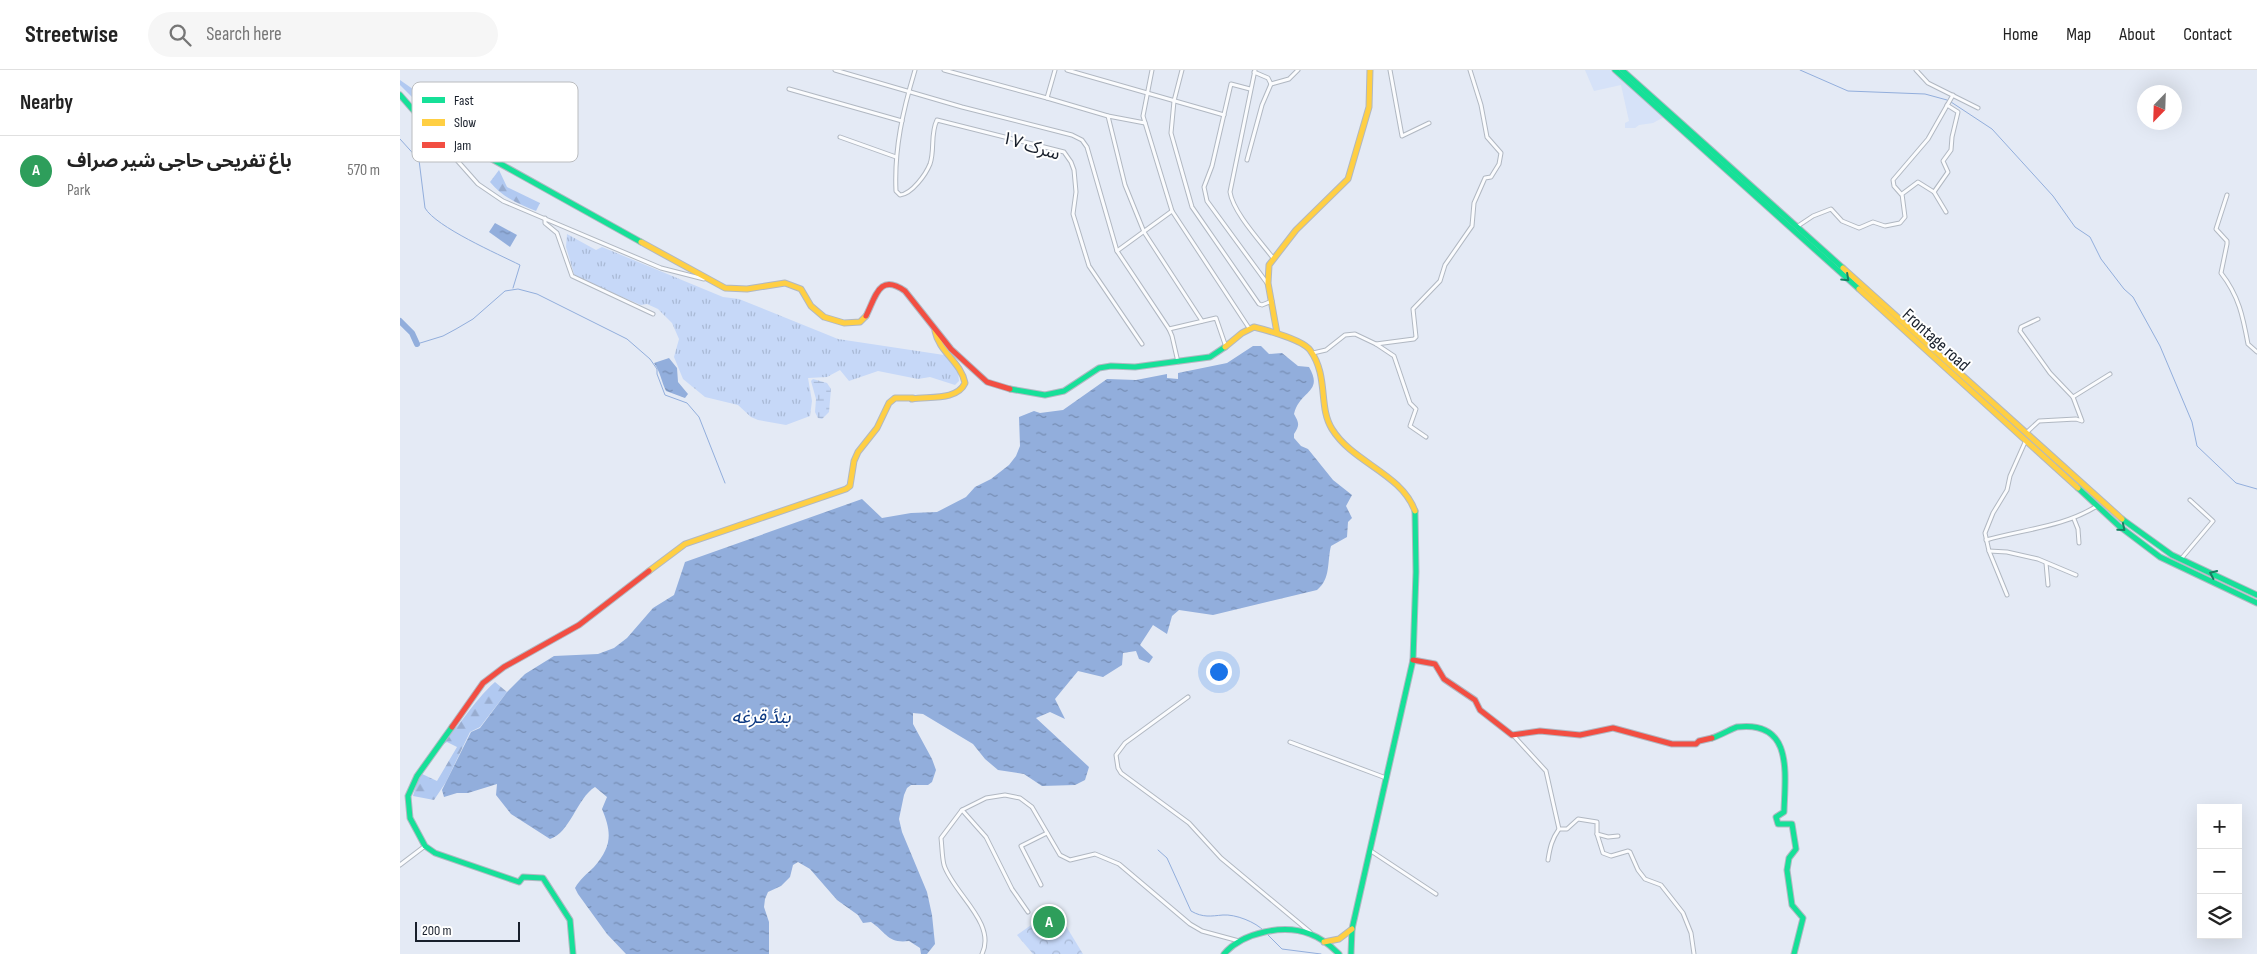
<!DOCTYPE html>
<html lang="en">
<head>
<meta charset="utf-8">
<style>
	:root { --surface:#fff; --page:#f6f6f6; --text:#222; --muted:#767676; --line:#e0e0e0; --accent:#5f6672 }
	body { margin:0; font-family:"Sofia Sans Condensed","Noto Sans Arabic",sans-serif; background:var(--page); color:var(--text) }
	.controls { position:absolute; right:15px; bottom:15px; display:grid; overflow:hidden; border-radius:0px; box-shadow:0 5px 20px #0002 }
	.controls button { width:45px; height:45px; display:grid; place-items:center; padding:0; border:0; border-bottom:1px solid var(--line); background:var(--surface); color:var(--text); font:25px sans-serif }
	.compass { position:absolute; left:1737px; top:15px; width:45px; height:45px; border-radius:50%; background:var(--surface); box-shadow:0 5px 20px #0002; rotate:203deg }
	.scale { position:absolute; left:15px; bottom:12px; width:105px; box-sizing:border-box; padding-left:5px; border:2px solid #181f2b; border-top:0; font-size:14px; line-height:18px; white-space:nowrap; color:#181f2b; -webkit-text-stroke:4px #fff; paint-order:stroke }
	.you { position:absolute; left:818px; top:601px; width:18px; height:18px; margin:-12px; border:4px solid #fff; border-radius:50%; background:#1a73e8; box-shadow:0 0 0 8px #1a73e833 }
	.badge { display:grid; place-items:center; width:32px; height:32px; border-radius:50%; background:var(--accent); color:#fff; font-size:16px; font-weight:700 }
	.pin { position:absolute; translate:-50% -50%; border:2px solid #fff; box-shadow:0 1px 5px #0006 }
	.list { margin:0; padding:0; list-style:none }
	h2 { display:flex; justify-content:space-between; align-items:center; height:65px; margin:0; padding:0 20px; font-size:21px }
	h2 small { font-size:16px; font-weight:400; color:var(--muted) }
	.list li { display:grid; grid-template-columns:32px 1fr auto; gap:15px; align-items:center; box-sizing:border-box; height:70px; padding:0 20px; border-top:1px solid var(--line) }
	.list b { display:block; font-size:19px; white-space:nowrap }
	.list p { margin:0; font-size:16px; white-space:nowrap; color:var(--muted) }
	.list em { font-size:16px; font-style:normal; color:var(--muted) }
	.icon { flex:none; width:28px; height:28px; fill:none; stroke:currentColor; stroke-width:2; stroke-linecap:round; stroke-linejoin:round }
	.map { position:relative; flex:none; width:1857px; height:884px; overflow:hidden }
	header { display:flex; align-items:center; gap:30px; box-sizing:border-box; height:70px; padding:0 25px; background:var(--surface); border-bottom:1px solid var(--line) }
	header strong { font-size:24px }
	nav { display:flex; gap:28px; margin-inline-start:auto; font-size:18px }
	.search { width:350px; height:45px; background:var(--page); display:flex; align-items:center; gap:12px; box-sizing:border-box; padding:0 18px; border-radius:28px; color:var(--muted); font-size:19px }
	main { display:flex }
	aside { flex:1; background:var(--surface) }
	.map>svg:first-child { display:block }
	.built { fill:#d6e2f8 }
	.grass { fill:url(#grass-tufts) }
	.forest { fill:url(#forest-firs) }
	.wetland { fill:url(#wetland-marsh) }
	.park { fill:url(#park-crowns) }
	.water { fill:url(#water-ripples) }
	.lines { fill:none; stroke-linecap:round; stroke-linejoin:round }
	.stream { stroke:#92aedc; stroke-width:1 }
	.river { stroke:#92aedc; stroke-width:6 }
	.street-casing { stroke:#b1b8c2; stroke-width:5 }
	.fast-casing { stroke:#b1b8c2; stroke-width:7 }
	.slow-casing { stroke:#b1b8c2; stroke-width:7 }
	.jam-casing { stroke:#b1b8c2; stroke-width:7 }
	.street { stroke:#fbfcfe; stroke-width:3 }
	.fast { stroke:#16e098; stroke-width:5 }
	.slow { stroke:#ffcf43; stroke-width:5 }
	.jam { stroke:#f24e42; stroke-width:5 }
	.oneway { stroke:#178062 }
	.labels { text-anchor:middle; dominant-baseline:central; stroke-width:4; stroke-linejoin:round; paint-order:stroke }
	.street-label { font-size:18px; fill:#181f2b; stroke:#fff }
	.water-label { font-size:19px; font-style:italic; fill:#0e3a82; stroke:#fff }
	.key { fill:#fff; stroke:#babcbf; stroke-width:1 }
	.key-label { font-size:14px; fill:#181f2b }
</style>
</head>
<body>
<header>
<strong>Streetwise</strong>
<div class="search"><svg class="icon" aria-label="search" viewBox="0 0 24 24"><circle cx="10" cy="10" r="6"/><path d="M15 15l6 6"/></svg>Search here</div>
<nav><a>Home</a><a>Map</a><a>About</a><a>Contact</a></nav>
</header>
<main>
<aside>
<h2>Nearby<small></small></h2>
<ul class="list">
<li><span class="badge" style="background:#2e9e5b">A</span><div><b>باغ تفریحی حاجی شیر صراف</b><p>Park</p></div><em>570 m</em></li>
</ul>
</aside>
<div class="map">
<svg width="1857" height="884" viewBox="0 0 1857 884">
	<defs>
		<pattern id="grass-tufts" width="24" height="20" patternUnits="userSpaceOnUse" patternTransform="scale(1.25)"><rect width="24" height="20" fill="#c6d8f8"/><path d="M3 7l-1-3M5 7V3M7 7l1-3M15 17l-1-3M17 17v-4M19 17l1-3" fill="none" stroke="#a9b9d5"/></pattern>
		<pattern id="forest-firs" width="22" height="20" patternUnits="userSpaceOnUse" patternTransform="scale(1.25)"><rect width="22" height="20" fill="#b1c9f1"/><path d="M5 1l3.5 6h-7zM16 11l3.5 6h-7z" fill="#98accf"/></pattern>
		<pattern id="wetland-marsh" width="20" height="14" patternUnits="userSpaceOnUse" patternTransform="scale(1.25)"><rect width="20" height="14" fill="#c6d8f8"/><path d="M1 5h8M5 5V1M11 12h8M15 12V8" fill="none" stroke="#a9b9d5"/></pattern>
		<pattern id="park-crowns" width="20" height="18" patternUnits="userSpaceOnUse" patternTransform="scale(1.25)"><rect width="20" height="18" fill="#c6d8f8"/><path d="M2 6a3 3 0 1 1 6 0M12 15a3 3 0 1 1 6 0" fill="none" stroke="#a9b9d5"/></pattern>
		<pattern id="water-ripples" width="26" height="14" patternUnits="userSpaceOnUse" patternTransform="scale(1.25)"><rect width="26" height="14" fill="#92aedc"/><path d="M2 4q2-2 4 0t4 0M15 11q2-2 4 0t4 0" fill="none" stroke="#768db3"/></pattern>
	</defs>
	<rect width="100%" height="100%" fill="#e4eaf5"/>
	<polygon class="built" points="1185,0 1210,0 1264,47 1253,53 1239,55 1235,58 1225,58 1225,53 1229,51 1221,15 1194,21"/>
	<polygon class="grass" points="167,164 196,180 202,177 323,227 339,229 438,269 544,285 558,301 559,311 555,315 530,307 518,309 478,301 449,311 440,300 427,307 408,308 412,331 410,346 386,355 358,350 351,347 338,335 305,327 283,309 274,287 279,269 272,253 258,239 247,234 241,235 175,207 166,177"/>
	<g class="forest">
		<polygon points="0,10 27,29 45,49 42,54 33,48 0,15"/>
		<path d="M99 100 107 117 140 133 136 141C118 134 102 127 90 112Z"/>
		<path d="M95 612 107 622 80 657 70 662 46 712 34 730 13 726 20 703 37 711 57 677 47 672 34 680C58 661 72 632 95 612Z"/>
	</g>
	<polygon class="wetland" points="413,309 427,313 431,319 429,342 422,349 418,348 415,342 416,329 411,311"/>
	<polygon class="park" points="655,838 683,884 633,884 617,865"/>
	<g class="water">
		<polygon points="95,153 117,165 110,177 89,162"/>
		<path d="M853 276H861L869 284 882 283 898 296 909 297C924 323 900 320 894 344 899 353 900 355 894 364V368L901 376 908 379 933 410 952 425 946 436 952 448 948 452 947 467 931 476C927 491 931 509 917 520L813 545 779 540 772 546 767 564 753 555 740 575 753 587 749 593 739 589 736 581 723 583 722 595 703 607 678 601 655 629 665 649 650 642 636 648 689 697 685 710 675 715 642 716 624 704 598 700 585 689 573 674 523 644 513 643V654L532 689 536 700 532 712 528 715H511L507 718 504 725 499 749 502 762 527 822 532 845 535 874 527 884H521L520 878 509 871C488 874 486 862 471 852L463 853 458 845 437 830 410 799 398 792 393 795 390 807 381 816 368 822 365 829 364 837 369 852V884H226L207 864 178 824 175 818C180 809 187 804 194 797 212 776 212 763 202 739L207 727 195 717C177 728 170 763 150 769L111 744 96 725 97 714 68 723H57L44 727 42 720 71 662 80 658 107 622 125 604 154 586 198 584 214 578 227 568 253 538 274 525 285 492 462 429 482 448 511 443 537 442 566 427 575 417 591 409 609 395 616 386 620 376 619 347 634 341 640 343 663 340 707 309 736 310 767 304V308L778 309V303L827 293Z"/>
		<path d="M269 288 277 298 278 312 288 324 285 328 266 321C262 313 260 301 254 293Z"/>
	</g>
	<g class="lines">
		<g class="stream">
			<polyline points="1400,0 1448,21 1525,24 1547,30"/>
			<polyline points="1551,32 1592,59 1653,126 1675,157 1690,167 1701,189 1724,219 1733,227 1760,276 1792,352 1797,376 1836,413 1857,419"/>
			<path d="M0 69 19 90 25 138C36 157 98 184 120 195L113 218"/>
			<polyline points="17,274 43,266 56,259 73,249 105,221 118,219 137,224 227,269 250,289 257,299 257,304 265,325 287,333 299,347 325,413"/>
			<path d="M758 780 767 788 791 841C803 848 811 846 823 845 835 844 856 852 864 861"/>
			<polyline points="867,864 882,879 921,884"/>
		</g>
		<polyline class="river" points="0,251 12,263 17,274"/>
		<defs>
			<g id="street">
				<polyline points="435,0 562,37 672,65 682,70 687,77 717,181 769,259"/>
				<path d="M515 0C503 40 494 79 496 121L500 125C512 124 526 104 530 94 535 80 530 64 537 50L664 82 671 92 674 100 676 122 673 144 689 196 742 274"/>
				<polyline points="544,0 647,28"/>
				<polyline points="655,0 647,28 708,46 745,53"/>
				<polyline points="667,0 824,45"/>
				<polyline points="752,0 743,46 772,141 849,258"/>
				<polyline points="782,0 774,31 771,63 792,137 859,234 862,235 872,231"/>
				<path d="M855 0 830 122C833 142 860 171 873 188"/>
				<polyline points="990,0 1002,66 1029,53"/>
				<polyline points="1516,0 1528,13 1578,38"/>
				<polyline points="854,2 868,8 871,14"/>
				<polyline points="871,14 889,9 898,0"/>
				<polyline points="389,19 502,51"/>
				<polyline points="850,19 831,14 812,96 804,117 807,131 867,213"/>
				<polyline points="708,46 725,115 744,162 802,251"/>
				<polyline points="36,59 47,79 78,114 103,131 261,198 304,209"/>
				<polyline points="440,67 496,87"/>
				<polyline points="847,90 862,35 871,14"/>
				<polyline points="1534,122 1548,102 1543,91 1551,80 1552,67 1558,42 1547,35"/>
				<polyline points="1501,124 1494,116 1493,110 1528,69 1553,25"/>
				<path d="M1827 125 1816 159 1827 171V174L1821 203C1839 226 1843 247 1848 274L1857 282"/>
				<polyline points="145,148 145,153 157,163 172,206 253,244"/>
				<polyline points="1398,156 1413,146 1431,139 1442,151 1459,158 1473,152 1485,156 1500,153 1505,147 1502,124 1518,112 1534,122 1546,142"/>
				<polyline points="717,181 772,141"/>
				<polyline points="1638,249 1621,257 1620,261 1650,303 1673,327"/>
				<polyline points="976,274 1014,269 1016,267 1013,239 1040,211 1045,195 1072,156 1074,133 1085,108 1091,107 1099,94 1101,83 1087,67 1081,35 1070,0"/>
				<polyline points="913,283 926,280 945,265 955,264 976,274 994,286 1010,333 1016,339 1010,356 1026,367"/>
				<polyline points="778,292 772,266 769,259 816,248 826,277"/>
				<polyline points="1626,363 1639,351 1676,349 1682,351 1673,327 1710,304"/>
				<polyline points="1674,449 1678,459 1679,473"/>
				<path d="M1586 470C1625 459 1663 457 1697 436"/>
				<polyline points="1589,481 1607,482 1638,489 1676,505"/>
				<polyline points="1781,489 1813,451 1790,430"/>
				<polyline points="1646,493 1648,515"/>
				<polyline points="1607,525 1589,481 1585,463 1593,443 1607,420 1610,406 1626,370"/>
				<polyline points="788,627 725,673 716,685 718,698 721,703 789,753 821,788 910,862"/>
				<path d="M1113 665 1146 701 1159 759C1152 769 1150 777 1148 790"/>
				<polyline points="890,672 986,708"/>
				<polyline points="562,740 586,767 612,819 628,842"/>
				<polyline points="1159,759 1167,759 1178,749 1197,752 1197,764 1203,783 1211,786 1228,781 1230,782 1238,800 1245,809 1261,815 1283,843 1291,863 1294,884"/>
				<polyline points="1197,764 1208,767 1218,766"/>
				<polyline points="971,781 1036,824"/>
				<polyline points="0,795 25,776"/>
				<polyline points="641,815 621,776 647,763"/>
				<path d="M582 884C597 853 553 823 544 795 542 787 542 776 541 768L562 740 586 728 605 725 620 728 632 737 660 785 670 790 695 784 719 794 790 854 802 861 839 871"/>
			</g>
			<g id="fast">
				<polyline points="1215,0 1459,219"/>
				<polyline points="1222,0 1443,198"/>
				<polyline points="0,25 14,41 34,57 241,172"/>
				<polyline points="610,319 645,325 664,321 699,298 711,296 735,297 810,287 825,277"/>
				<polyline points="1678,418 1719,456 1760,487 1857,533"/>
				<polyline points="1722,449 1772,485 1857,525"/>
				<polyline points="52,657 17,706 8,726 10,748 25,776 35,783 119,812 123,807 143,808 170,850 173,884"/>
				<path d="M1312 668C1319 666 1333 658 1337 657 1394 650 1385 704 1384 742L1376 747 1378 754H1392L1396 779 1389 788 1387 800 1392 835 1403 848 1394 884"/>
				<path d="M824 884C843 862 884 854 910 864 921 868 931 876 939 884"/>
				<polyline points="951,884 952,859 1013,590 1016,502 1015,441"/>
			</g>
			<g id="slow">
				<polyline points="241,172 325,218 347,219 385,213 401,219 411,236 424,247 444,253 460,252 466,246"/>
				<polyline points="1443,198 1722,449"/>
				<polyline points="1459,219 1678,418"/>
				<polyline points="877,263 868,213 869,195 896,160 948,109 969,37 970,0"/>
				<path d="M825 277 842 263 854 257C866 260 903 270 910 280 929 306 918 337 932 359 953 393 1001 403 1015 441"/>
				<path d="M512 329C528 326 557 331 565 313 561 292 539 282 535 261"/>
				<polyline points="249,501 285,474 446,419 450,416 454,391 458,382 477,358 489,333 495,328 513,328"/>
				<polyline points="924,872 939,869 952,859"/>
			</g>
			<g id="jam">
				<path d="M466 246C476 226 479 203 505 221L551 279 587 312 610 319"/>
				<polyline points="1013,590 1035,594 1044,609 1075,630 1080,640 1112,665 1140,661 1180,665 1213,658 1272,674 1296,674 1299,671 1312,668"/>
				<polyline points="52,657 83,613 104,597 179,555 249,501"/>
			</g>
		</defs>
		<use href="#street" class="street-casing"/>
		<use href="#fast" class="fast-casing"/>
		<use href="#slow" class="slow-casing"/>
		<use href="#jam" class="jam-casing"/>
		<use href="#street" class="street"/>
		<use href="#fast" class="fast"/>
		<use href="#slow" class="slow"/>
		<use href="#jam" class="jam"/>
	</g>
	<defs><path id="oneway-chevron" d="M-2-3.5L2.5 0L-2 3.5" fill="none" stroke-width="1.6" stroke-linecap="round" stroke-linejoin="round" transform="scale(1.25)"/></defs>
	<g class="oneway">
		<use href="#oneway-chevron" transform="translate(1446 208) rotate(43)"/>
		<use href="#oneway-chevron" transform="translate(1722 458) rotate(40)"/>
		<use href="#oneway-chevron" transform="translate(1813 504) rotate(-155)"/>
	</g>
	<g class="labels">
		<g class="street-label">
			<text transform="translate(631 76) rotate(17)">سرک ۱۷</text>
			<text transform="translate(1536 270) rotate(42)">Frontage road</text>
		</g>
		<g class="water-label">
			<text x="361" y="647">بندٔ قرغه</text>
		</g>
	</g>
	<rect x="12" y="12" width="166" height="80" rx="8" class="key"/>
	<rect x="22" y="27" width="23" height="6" fill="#16e098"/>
	<rect x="22" y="49" width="23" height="7" fill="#ffcf43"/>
	<rect x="22" y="72" width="23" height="6" fill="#f24e42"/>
	<g class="key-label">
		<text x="54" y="35">Fast</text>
		<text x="54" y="57">Slow</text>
		<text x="54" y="80">Jam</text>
	</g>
</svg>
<div class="controls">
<button>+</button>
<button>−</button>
<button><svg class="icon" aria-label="layers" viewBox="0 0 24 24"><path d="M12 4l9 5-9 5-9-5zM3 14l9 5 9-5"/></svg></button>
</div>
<svg class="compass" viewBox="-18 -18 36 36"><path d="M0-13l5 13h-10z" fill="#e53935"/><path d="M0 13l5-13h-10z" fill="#767676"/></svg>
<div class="scale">200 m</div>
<div class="you"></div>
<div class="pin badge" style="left:649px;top:852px;background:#2e9e5b">A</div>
</div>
</main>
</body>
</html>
